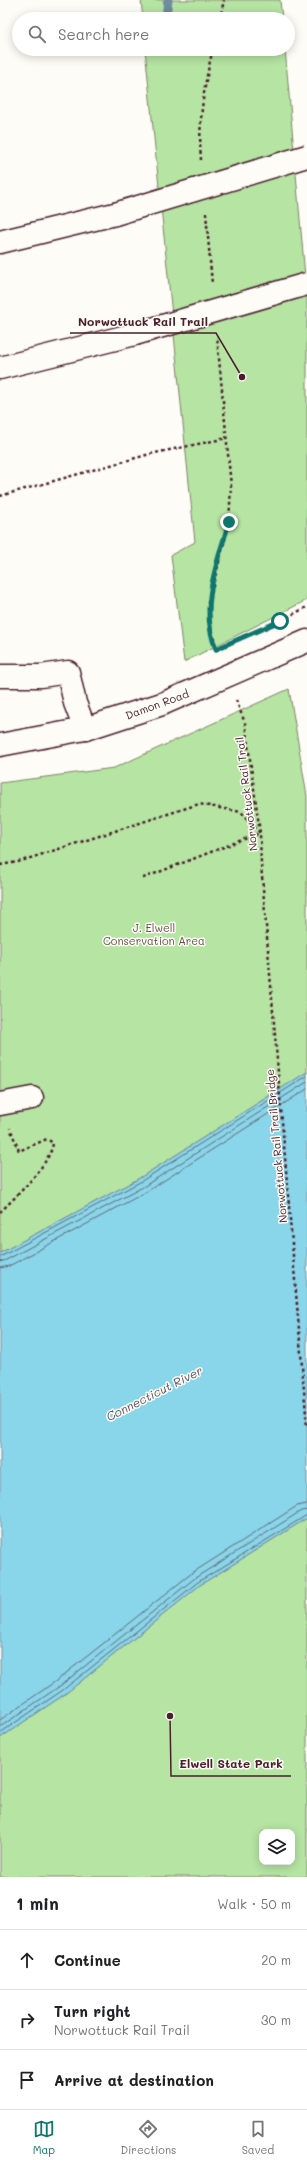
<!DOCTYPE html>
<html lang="en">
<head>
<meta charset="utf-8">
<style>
	:root { --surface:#fff; --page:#f6f6f6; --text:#202124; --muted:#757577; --line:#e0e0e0; --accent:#0f766e }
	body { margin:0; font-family:Mali,sans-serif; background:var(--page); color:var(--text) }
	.controls { position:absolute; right:12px; bottom:12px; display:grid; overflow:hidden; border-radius:8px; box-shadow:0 2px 10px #0003 }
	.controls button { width:36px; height:36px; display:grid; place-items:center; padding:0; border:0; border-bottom:1px solid var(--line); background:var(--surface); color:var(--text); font:20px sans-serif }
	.stop { position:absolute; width:12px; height:12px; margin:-9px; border:3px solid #0f766e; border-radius:50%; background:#fff }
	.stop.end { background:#0f766e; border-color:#fff; box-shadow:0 1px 4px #0008 }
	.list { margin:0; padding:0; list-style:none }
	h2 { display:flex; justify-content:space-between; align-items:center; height:52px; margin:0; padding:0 16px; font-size:17px }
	h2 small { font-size:13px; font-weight:400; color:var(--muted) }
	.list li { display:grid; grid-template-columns:26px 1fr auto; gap:12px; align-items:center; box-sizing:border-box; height:60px; padding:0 16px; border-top:1px solid var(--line) }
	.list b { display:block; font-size:15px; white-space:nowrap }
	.list p { margin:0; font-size:13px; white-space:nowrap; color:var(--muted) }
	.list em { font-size:13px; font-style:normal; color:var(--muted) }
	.icon { flex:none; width:22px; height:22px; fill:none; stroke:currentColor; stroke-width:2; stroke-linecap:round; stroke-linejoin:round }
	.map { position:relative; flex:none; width:307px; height:1877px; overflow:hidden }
	.search { position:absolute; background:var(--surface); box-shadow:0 2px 10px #0003; left:12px; right:12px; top:12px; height:44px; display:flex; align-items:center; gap:10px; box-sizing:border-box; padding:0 14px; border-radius:22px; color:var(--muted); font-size:15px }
	.sheet { height:232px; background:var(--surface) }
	nav { display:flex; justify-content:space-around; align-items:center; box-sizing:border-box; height:56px; border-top:1px solid var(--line); background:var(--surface); font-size:11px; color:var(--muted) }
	nav a { display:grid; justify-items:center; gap:2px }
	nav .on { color:var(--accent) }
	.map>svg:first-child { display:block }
	.green { fill:#b5e4a3; stroke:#808267; fill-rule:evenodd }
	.water { fill:#89d5e9; stroke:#708c9d }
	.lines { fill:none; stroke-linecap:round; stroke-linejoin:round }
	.shore { stroke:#636877; stroke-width:1 }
	.stream { stroke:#708c9d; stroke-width:9 }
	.minor-casing { stroke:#4a1f2b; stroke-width:25 }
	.major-casing { stroke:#4a1f2b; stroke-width:25 }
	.highway-casing { stroke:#4a1f2b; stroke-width:25 }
	.path { stroke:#4a1f2b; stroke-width:2.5; stroke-dasharray:3 3; stroke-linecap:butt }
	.minor { stroke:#fdfcf7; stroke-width:22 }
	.major { stroke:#fdfcf7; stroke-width:22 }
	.highway { stroke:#fdfcf7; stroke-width:22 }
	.highway-bridge-casing { stroke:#4a1f2b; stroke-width:25; stroke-linecap:butt }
	.highway-bridge { stroke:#fdfcf7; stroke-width:22 }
	.route { stroke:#0f766e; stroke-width:5 }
	.labels { text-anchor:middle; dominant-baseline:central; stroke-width:3; stroke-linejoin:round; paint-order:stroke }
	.street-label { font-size:11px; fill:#4a1f2b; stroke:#fdfcf7 }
	.park-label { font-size:11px; fill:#655049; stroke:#fdfcf7 }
	.water-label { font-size:12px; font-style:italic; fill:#5d5664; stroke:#fdfcf7 }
	.leader { fill:none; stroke:#4a1f2b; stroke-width:1.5 }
	.callout-dot { fill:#4a1f2b; stroke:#fdfcf7; stroke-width:1.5 }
	.callout-label { font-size:12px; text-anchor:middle; font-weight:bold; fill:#4a1f2b; stroke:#fdfcf7; stroke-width:3; stroke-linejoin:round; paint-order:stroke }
</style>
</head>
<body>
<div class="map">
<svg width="307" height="1877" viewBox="0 0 307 1877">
	<rect width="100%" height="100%" fill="#fdfcf7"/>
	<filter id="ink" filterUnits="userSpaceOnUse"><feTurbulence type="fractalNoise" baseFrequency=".025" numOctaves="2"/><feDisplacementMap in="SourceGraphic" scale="8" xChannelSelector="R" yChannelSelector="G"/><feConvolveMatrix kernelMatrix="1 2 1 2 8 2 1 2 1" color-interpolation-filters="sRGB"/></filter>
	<g filter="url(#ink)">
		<g class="green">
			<polygon points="141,0 280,0 282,19 143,19"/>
			<polygon points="145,49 285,49 307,299 307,600 184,662 171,555 195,542"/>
			<polygon points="289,689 307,796 307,1072 138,1179 0,1253 0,783 114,768"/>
			<path d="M307 1518V1877H0V1738L65 1694 200 1585ZM262 1832H292V1862H262Z"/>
		</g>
		<polygon class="water" points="307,1072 307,1518 200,1585 65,1694 0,1738 0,1253 138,1179"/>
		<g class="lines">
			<g class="shore">
				<polyline points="0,1257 140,1182 307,1076"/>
				<polyline points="0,1262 6,1260 143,1187 307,1082"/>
				<polyline points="0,1268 9,1266 146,1192 307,1089"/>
				<polyline points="0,1720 56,1681 192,1573 297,1506 307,1504"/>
				<polyline points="0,1727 60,1686 195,1578 301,1511 307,1510"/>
				<polyline points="0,1733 63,1690 198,1582 307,1515"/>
			</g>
			<polyline class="stream" points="166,17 168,0"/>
			<defs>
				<g id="minor">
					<polyline points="0,676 41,676 68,672 75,703 85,729"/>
					<polyline points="0,1104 32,1098"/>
				</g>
				<polyline id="major" points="0,745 85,729 162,704 307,641"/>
				<g id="highway">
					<polyline points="0,242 115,214"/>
					<polyline points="0,368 135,334"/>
				</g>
			</defs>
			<use href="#minor" class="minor-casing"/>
			<use href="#major" class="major-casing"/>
			<use href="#highway" class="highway-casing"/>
			<g class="path">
				<polyline points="220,19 224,0"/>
				<path d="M201 160C198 124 204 84 213 49"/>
				<polyline points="206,213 212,284"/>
				<polyline points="0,496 150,454 227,438"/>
				<polyline points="216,649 280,621 307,607"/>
				<polyline points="217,651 209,623 208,605 229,522 231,486 217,337"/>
				<polyline points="236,700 245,723 260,833 261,864 307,1427"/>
				<polyline points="0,865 18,862 199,804 241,812 260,833 141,879"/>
				<path d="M0 1212C15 1198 51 1163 53 1143L47 1139 19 1151 10 1128"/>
			</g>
			<use href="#minor" class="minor"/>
			<use href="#major" class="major"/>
			<use href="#highway" class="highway"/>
			<defs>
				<g id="highway-bridge">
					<polyline points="115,214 307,156"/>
					<polyline points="135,334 307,284"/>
				</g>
			</defs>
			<use href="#highway-bridge" class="highway-bridge-casing"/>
			<use href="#highway-bridge" class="highway-bridge"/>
		</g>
	</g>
	<g class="lines" filter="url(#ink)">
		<path class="route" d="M229 522C217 563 199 608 216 649L280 621"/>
	</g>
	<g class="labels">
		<g class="street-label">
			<text transform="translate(157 704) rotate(-20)">Damon Road</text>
			<text transform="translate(246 794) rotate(-97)">Norwottuck Rail Trail</text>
			<text transform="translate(276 1146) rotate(-95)">Norwottuck Rail Trail Bridge</text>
		</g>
		<g class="park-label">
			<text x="154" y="927">J. Elwell<tspan x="154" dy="13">Conservation Area</tspan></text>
		</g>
		<g class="water-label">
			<text transform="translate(154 1393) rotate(-27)">Connecticut River</text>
		</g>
	</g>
	<path class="leader" d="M242 377L216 333H70M170 1716L171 1776H291"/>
	<g class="callout-dot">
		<circle cx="242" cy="377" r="4"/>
		<circle cx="170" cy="1716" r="4"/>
	</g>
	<g class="callout-label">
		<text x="143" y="326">Norwottuck Rail Trail</text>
		<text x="231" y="1768">Elwell State Park</text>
	</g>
</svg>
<div class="controls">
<button><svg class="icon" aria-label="layers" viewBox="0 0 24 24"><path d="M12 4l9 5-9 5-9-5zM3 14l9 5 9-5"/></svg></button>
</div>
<div class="stop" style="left:280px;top:621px"></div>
<div class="stop end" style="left:229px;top:522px"></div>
<div class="search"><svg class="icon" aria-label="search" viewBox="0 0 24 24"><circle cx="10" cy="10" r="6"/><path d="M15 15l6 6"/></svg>Search here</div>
</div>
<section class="sheet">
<h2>1 min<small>Walk · 50 m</small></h2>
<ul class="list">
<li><svg class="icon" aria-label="ahead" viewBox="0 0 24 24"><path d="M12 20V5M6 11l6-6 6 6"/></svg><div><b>Continue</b></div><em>20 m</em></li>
<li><svg class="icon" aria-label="right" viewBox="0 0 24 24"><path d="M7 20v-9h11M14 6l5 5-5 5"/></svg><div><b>Turn right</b><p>Norwottuck Rail Trail</p></div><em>30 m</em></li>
<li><svg class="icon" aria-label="arrive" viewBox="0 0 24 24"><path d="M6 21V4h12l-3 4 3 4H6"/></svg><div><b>Arrive at destination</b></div></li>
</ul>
</section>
<nav>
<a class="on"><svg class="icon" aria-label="map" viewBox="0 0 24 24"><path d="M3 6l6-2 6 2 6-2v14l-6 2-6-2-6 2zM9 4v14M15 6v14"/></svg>Map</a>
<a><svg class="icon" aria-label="directions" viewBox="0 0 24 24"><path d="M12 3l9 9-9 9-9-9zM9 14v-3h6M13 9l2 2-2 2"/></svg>Directions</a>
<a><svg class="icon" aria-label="saved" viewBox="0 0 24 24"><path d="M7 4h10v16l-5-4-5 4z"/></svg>Saved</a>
</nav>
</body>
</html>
